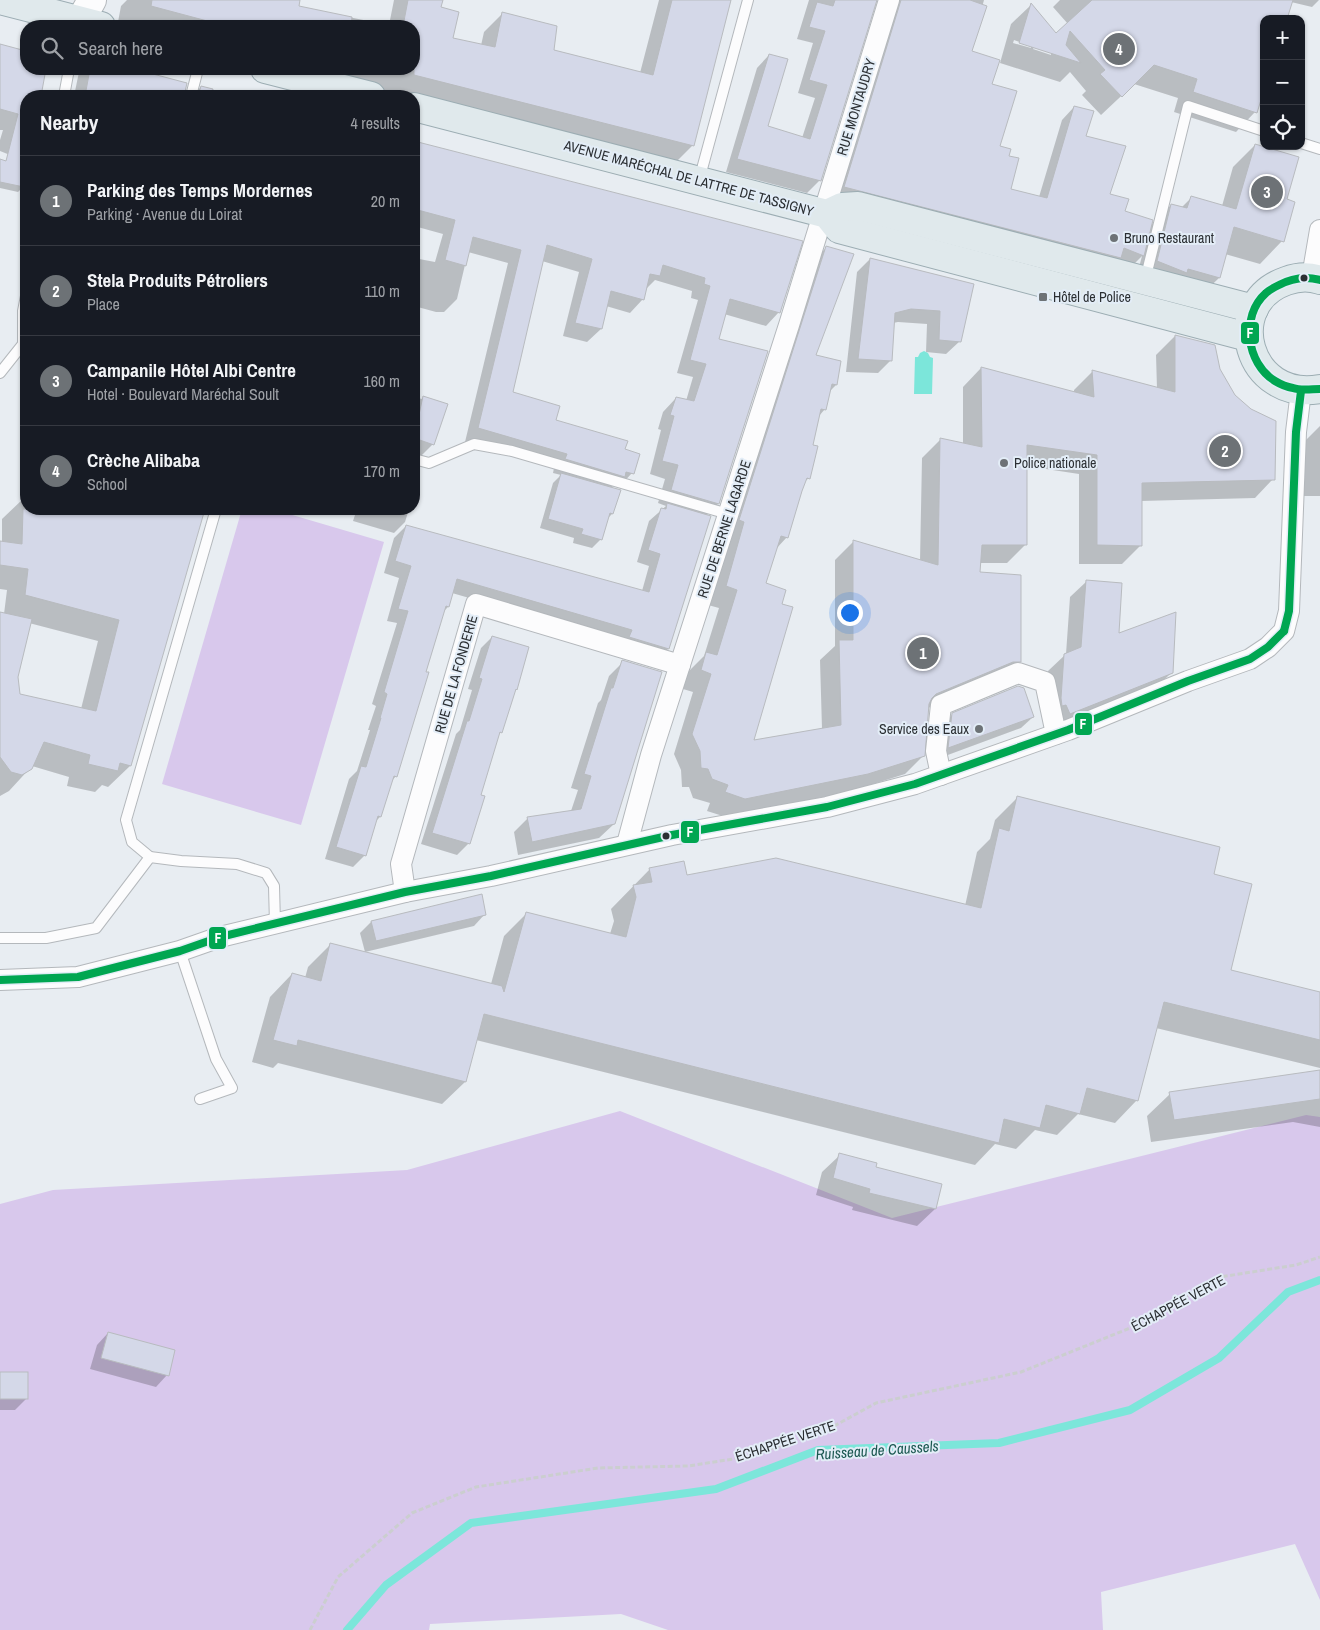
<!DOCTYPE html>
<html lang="en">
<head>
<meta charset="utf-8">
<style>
	:root { --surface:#171b24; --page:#20242c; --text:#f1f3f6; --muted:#9ea1a6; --line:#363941; --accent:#6d7276 }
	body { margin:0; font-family:"Archivo Narrow",sans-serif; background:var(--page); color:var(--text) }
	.controls { position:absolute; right:15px; top:15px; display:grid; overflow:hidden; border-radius:10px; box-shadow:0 1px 4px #0004 }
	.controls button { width:45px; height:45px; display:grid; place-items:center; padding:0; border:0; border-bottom:1px solid var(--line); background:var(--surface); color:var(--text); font:25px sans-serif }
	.you { position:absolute; left:849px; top:612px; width:18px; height:18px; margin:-12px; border:4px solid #fff; border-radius:50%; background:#1a73e8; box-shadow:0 0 0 8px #1a73e833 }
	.badge { display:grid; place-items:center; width:32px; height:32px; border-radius:50%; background:var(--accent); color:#fff; font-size:16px; font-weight:700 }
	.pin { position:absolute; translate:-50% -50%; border:2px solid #fff; box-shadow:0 1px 5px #0006 }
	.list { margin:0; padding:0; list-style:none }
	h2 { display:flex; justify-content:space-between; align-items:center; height:65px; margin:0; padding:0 20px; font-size:21px }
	h2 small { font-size:16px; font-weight:400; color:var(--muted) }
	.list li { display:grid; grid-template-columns:32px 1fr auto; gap:15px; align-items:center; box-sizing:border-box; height:90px; padding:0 20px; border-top:1px solid var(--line) }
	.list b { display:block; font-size:19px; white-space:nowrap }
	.list p { margin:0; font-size:16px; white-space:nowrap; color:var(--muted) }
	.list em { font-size:16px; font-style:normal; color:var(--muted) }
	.icon { flex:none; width:28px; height:28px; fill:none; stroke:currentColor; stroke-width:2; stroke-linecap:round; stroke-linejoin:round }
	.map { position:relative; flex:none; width:1320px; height:1630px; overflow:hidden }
	.search { position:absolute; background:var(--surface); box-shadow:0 1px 4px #0004; left:20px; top:20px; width:400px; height:55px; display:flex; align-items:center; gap:12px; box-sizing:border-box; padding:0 18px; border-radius:20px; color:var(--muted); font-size:19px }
	.panel { position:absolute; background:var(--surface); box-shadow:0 1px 4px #0004; left:20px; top:90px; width:400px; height:425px; border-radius:20px }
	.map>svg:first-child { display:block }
	.green { fill:#d8c8ec }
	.water { fill:#7ce6da }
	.shadow { fill:#0003; fill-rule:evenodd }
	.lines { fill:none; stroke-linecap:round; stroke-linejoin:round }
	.stream { stroke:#7ce6da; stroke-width:8 }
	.building { fill:#d4d8e8; stroke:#b8bbbf }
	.lane-casing { stroke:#b4b8bc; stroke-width:12 }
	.street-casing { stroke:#b4b8bc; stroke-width:22 }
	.secondary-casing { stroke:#b4b8bc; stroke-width:30 }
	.primary-casing { stroke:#9cadb3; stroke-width:30 }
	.path { stroke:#cbcecf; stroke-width:3; stroke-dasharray:5 2.5; stroke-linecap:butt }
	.lane { stroke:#fcfcfd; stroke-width:10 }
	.street { stroke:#fcfcfd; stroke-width:20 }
	.secondary { stroke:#fcfcfd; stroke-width:28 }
	.primary { stroke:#e0e9ec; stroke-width:28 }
	.bus-1-casing { stroke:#e3edf7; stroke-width:11 }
	.bus-1 { stroke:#00a651; stroke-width:8 }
	.poi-dot { fill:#6d7276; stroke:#e3edf7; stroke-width:2 }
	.bus-dot { fill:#2b2f33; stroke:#e3edf7; stroke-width:2 }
	.labels { text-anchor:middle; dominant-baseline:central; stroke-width:4; stroke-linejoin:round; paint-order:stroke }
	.street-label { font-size:14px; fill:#2b2f33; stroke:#e3edf7 }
	.poi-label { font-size:14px; fill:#2b2f33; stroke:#e3edf7; text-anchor:start }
	.water-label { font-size:15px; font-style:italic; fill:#1a5750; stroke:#e3edf7 }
	.line-badge { stroke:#e3edf7; stroke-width:2 }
	.badge-label { font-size:14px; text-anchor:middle; font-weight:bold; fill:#fff }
</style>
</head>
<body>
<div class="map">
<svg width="1320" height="1630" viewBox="0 0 1320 1630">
	<rect width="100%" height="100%" fill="#e8edf2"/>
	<g class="green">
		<polygon points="242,509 272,509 384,542 301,825 162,784"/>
		<polygon points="620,1111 892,1218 1306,1115 1320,1117 1320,1600 1295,1544 1101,1592 1103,1630 668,1630 621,1614 430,1624 429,1630 0,1630 0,1204 53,1190 407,1170"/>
	</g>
	<polygon class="water" points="924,351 928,353 930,357 933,358 932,394 914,394 915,357 918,357 920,353"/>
	<g class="shadow">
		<polygon points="127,0 298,0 297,7 389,25 394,0 441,0 440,8 451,43 480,50 484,32 502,14 552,51 640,73 659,0 729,0 692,146 674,164 301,69 414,69 414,26 135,26 118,22 121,6"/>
		<polygon points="809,0 984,0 970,52 991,84 998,146 1007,157 1009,189 1039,197 1062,120 1074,107 1108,195 1124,212 1150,226 1171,205 1181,208 1191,198 1222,206 1233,167 1255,145 1285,200 1282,241 1260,264 1225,254 1219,278 1196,300 1135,283 1142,256 1131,267 832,199 879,0 875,0 820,180 807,193 726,172 757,68 769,55 767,127 802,138 815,98 798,93 813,43 797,39"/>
		<path d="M1060 0H1319L1312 7 1291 2 1264 19 1255 112 1236 132 1174 112 1178 98 1134 84 1101 115 1082 95 1086 91 1070 72 1060 82 1000 63 1011 24 1031 5 1056 35 1068 24 1053 7ZM1014 40 1031 46V48L1013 43ZM1034 47 1051 52V55L1033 49Z"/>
		<polygon points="0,45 26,52 26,69 44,69 39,96 26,96 26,146 15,157 0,151 0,140 3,130 0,130"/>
		<polygon points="82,69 129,69 186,83 183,96 74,96 79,72"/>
		<polygon points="201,87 236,96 192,96"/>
		<polygon points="414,142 801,242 779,312 766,326 724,314 717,340 718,504 706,516 668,649 656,661 621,642 452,593 448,607 443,612 396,776 391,782 380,817 376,821 365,855 353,867 325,859 349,779 357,771 370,730 368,730 376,706 372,704 397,623 387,621 399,578 384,573 394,538 406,526 642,591 649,566 637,562 649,521 666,506 658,503 665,479 650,474 661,430 658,429 663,412 676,398 686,401 693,377 677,373 698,300 691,298 692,291 655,280 646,289 643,299 630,313 606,306 601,329 587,342 563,336 579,272 542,261 511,393 555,421 624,450 632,473 619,487 614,485 611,488 619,491 612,514 607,519 601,539 592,548 573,543 574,538 540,528 553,483 561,475 553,473 554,468 465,442 508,263 468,252 457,299 444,312 436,312 414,306 414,258 435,262 443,234 414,226 414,229"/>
		<polygon points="0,162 26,170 23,187 18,192 0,188"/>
		<polygon points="826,248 814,355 840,362 836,385 830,391 825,409 819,416 812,446 809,478 804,482 787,537 776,549 765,584 752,742 822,729 820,660 835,646 835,560 854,541 920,561 922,458 941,439 963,444 963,387 981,368 1074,393 1074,390 1093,371 1157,389 1156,355 1175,336 1219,370 1273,479 1255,498 1141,501 1141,545 1122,564 1079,564 1079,474 1026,466 1026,544 1007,563 979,563 979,573 1019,661 1001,680 994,680 928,708 924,755 905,774 848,792 726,817 707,811 710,803 693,798 689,787 682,787 681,770 674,754 693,692 683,689 688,672 704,656 719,608 708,605 807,266"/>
		<polygon points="870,259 973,285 960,341 946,354 926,352 927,324 898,322 893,323 891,360 878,373 846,372 857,272"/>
		<polygon points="414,397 422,399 423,398 433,444 416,461 414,460"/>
		<polygon points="1320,426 1320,496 1303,496 1304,442"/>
		<path d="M24 498H26V509H107L146 514 147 509H203L130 766 108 787 102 785 95 792 67 786 69 777 32 766 9 791 0 796V613L4 614 7 590 0 589V542H2V519ZM29 623 98 641 81 709 19 695 17 677Z"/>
		<polygon points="357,509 409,509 405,522 394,533 353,521"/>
		<polygon points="1087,581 1117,635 1171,673 1155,689 1053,730 1045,715 1048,671 1066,654 1070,597"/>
		<polygon points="492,637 516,689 513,692 501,732 498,735 480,795 469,843 457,855 421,844 456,734 460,730 472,690 468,689 481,648"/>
		<polygon points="623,662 614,824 599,838 518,855 514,832 528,818 571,811 578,790 571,788 598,703 601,700 609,676"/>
		<polygon points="953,714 1033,717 1021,728 937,759 941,726"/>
		<polygon points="1017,798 1212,875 1229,970 1320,993 1320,1068 1156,1028 1137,1100 1115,1123 1078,1114 1057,1135 1035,1130 1016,1149 995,1144 975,1165 476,1040 465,1082 442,1104 278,1063 273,1068 252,1062 270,997 292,974 305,978 308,967 331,944 491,984 504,936 527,913 610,934 614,921 611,909 650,869 686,876 965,906 977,852 990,839 995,820"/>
		<polygon points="485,914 474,926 365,952 360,933 371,922"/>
		<polygon points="1320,1071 1320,1127 1293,1122 1151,1142 1147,1116 1170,1094"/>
		<polygon points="840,1155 874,1168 935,1209 917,1226 852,1210 853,1207 816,1195 822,1172"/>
		<polygon points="108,1333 167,1375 156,1387 90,1369 97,1345"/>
		<polygon points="0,1373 26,1399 15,1410 0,1410"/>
	</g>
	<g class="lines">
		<polyline class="stream" points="347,1630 386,1585 471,1523 716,1489 818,1450 999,1443 1130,1410 1219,1358 1288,1292 1320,1280"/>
	</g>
	<g class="building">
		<polygon points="152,0 300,0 299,6 352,17 351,26 226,26 151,6"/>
		<polygon points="408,0 443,0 441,7 459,12 453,38 495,47 502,12 557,26 554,50 653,75 672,0 731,0 694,146 414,75 414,26 403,26"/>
		<polygon points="835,0 877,0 821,181 737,159 769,54 788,59 768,126 810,139 827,85 809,80 825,31 809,27 817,2 833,6"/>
		<polygon points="901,0 970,0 987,6 972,51 1000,60 992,84 1017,91 1000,146 1011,149 1009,156 1019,158 1011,189 1047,198 1074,106 1094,111 1086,136 1126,146 1110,194 1129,199 1125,211 1153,220 1144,256 1124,248 1121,258 844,187"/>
		<polygon points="1092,0 1293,0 1287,19 1264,19 1264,90 1257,113 1193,92 1197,79 1154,65 1122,97 1100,74 1105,70 1070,31 1066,45 1081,63 1019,43 1031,3 1056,33"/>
		<polygon points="0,44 26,51 26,69 46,69 41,96 26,96 26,176 24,187 0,182 0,159 6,161 18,114 0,109"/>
		<polygon points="90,69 134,69 187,83 184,96 85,96"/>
		<polygon points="201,86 213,89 212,96 198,96"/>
		<polygon points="414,141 803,241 780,313 730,299 719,339 768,351 719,504 671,490 678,465 662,461 674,416 670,415 676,397 694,401 706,364 690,360 710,286 704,284 705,278 663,265 660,276 650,274 644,300 611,291 602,329 575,323 592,259 547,245 513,392 560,406 556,420 628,441 625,449 640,454 634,474 626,472 625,477 565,459 567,454 478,428 521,250 473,237 466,266 445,260 455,220 414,209"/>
		<polygon points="1255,144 1299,157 1287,199 1295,202 1284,242 1234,227 1220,278 1188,269 1187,273 1157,261 1171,204 1187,208 1191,196 1236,209"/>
		<polygon points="826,246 854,254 816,355 841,361 837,385 832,384 826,410 821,409 813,445 818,446 810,479 807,478 802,491 788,538 781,536 766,583 786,590 782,604 793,607 754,740 841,725 839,640 853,640 853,540 938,565 940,438 982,447 981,367 1094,397 1092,370 1175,392 1175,335 1215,345 1220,369 1235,395 1251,409 1276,421 1275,480 1142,483 1142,546 1097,545 1097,455 1027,445 1027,545 982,545 980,572 1021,575 1021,662 1013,662 936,694 932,698 929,704 925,756 868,774 745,799 725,792 728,785 712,779 708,769 701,768 700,751 692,734 711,674 701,670 706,652 717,655 737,590 726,586 744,522 739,520"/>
		<polygon points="870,258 974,284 961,342 939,340 940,311 911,309 895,313 892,361 858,359"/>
		<polygon points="423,396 448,404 434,445 414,438"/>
		<polygon points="561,473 621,490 613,514 610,513 602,540 581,534 583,529 548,519"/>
		<polygon points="667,503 711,516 669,649 629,637 632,630 457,579 449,607 446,606 426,672 429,672 397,777 394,776 381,817 378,816 366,856 336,847 361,766 366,767 381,718 380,718 387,694 384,692 408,611 398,609 411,566 395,561 406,525 649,592 660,554 648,550 661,508 666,509"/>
		<polygon points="23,509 117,509 160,514 162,509 205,509 131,766 120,763 118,771 88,764 90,755 44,742 32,769 22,775 11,772 0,757 0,612 32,619 18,677 20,694 96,711 119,620 25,595 28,569 0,565 0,541 22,544"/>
		<polygon points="1086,580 1122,583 1119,633 1176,612 1173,673 1070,714 1066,705 1062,706 1061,698 1064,654 1081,647"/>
		<polygon points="492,636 529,647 517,690 516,689 502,733 500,732 481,795 485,796 470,844 432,833 467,721 469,721 482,679 479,678"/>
		<polygon points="622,660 662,672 615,824 532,842 527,817 581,809 591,776 584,774 611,688 613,688"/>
		<polygon points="1018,686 1024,688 1034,717 948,748 952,713"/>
		<polygon points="1017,796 1220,847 1214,874 1252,884 1231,970 1320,992 1320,1040 1164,1002 1138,1101 1087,1088 1080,1114 1046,1105 1040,1128 1004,1119 999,1143 484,1014 466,1082 298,1040 297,1046 273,1040 292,973 321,981 330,943 502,986 504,992 526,912 626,937 636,897 633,885 652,882 649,868 684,861 687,875 776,858 981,908 999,828 1009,831"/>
		<polygon points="482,894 486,915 376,941 371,921"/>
		<polygon points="1320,1070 1320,1099 1174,1120 1169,1092"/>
		<polygon points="839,1153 877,1163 876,1167 942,1184 936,1209 869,1193 870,1189 833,1178"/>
		<polygon points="108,1332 175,1350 169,1376 101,1358"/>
		<rect x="0" y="1372" width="28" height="27"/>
	</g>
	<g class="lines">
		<defs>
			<g id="lane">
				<polyline points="64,96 69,69"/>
				<polyline points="191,96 198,69"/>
				<polyline points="1301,143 1320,149"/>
				<polyline points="699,180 748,0"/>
				<polyline points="1145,280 1188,106 1264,131"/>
				<polyline points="0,373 23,344 23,311 26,296"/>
				<polyline points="414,459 429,463 474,444 512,451 728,514"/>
				<polyline points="150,857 132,842 126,820 216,509"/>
				<polyline points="0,938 46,938 96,928 150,857 181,861 237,864 266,873 274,886 275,924"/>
				<polyline points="180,951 216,1059 232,1088 200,1099"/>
			</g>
			<g id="street">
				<polyline points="1312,277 1320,230"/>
				<polyline points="941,775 936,751 941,705 1018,673 1045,682 1056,734"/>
				<polyline points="627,844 651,755 789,325 889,0"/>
				<polyline points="405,892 401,864 476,604 680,665"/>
				<polyline points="0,980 78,977 180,951 220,937 405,892 491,876 672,835 827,807 915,784 1068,730 1188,681 1250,659 1268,647 1284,631 1289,611 1296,432 1301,391"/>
			</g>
			<polyline id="secondary" points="80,21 92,0"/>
			<g id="primary">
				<polyline points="0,0 101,26"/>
				<polyline points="265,69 371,96"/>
				<polyline points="414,107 827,214 839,229 1248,337"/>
				<polyline points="827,214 842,207 858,206 1254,309"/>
				<path d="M1320 280C1309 276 1297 277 1286 281 1221 304 1247 402 1320 389"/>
			</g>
		</defs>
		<use href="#lane" class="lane-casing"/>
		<use href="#street" class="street-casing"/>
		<use href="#secondary" class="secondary-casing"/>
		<use href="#primary" class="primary-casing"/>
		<polyline class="path" points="310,1630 338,1577 412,1513 476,1487 598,1468 688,1466 746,1457 825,1431 876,1403 1021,1372 1140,1324 1220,1277 1296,1265 1320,1257"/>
		<use href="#lane" class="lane"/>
		<use href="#street" class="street"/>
		<use href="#secondary" class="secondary"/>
		<use href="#primary" class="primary"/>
		<defs>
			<g id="bus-1">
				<path d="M1320 280C1306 276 1292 278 1279 285 1275 287 1269 290 1266 293 1240 316 1246 363 1275 381 1280 384 1287 387 1293 388 1301 391 1312 389 1320 389"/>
				<polyline points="1284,631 1289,611 1296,432 1301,391"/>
				<polyline points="0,980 78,977 180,951 220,937 405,892 491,876 672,835 827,807 915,784 1068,730 1188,681 1250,659 1268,647 1284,631"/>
			</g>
		</defs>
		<use href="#bus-1" class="bus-1-casing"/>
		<use href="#bus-1" class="bus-1"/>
	</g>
	<g class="poi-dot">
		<circle cx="1114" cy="238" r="5"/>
		<rect x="1038" y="292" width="10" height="10" rx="2.5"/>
		<circle cx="1004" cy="463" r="5"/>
		<circle cx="979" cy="729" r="5"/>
	</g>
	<g class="bus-dot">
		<circle cx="1304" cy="278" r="4.5"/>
		<circle cx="666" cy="836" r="4.5"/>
	</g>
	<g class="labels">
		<g class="street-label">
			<text transform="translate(856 107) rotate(-73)">RUE MONTAUDRY</text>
			<text transform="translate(689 178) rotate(15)">AVENUE MARÉCHAL DE LATTRE DE TASSIGNY</text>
			<text transform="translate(724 529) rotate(-72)">RUE DE BERNE LAGARDE</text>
			<text transform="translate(456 674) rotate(-74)">RUE DE LA FONDERIE</text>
			<text transform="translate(1178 1303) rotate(-28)">ÉCHAPPÉE VERTE</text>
			<text transform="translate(785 1441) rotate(-18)">ÉCHAPPÉE VERTE</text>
		</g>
		<g class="poi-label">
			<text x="1124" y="238">Bruno Restaurant</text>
			<text x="1053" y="297">Hôtel de Police</text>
			<text x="1014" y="463">Police nationale</text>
			<text x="969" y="729" text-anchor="end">Service des Eaux</text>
		</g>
		<g class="water-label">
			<text transform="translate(877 1450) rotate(-4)">Ruisseau de Caussels</text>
		</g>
	</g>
	<g class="line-badge">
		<rect x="1240" y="321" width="20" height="24" rx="5" fill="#00a651"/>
		<rect x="1074" y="712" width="19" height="24" rx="5" fill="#00a651"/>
		<rect x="680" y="820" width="20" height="24" rx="5" fill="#00a651"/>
		<rect x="208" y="926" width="19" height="24" rx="5" fill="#00a651"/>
	</g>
	<g class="badge-label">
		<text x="1250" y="338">F</text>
		<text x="1083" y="729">F</text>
		<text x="690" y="837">F</text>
		<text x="218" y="943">F</text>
	</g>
</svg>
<div class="controls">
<button>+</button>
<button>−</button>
<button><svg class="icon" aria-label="locate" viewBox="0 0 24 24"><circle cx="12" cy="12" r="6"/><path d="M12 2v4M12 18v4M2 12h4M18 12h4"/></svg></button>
</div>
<div class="you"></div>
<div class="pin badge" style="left:923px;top:653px">1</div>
<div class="pin badge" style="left:1225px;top:451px">2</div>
<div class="pin badge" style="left:1267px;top:192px">3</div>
<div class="pin badge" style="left:1119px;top:49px">4</div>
<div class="search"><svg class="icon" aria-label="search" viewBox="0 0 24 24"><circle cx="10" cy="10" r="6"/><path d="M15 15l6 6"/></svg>Search here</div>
<section class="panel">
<h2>Nearby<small>4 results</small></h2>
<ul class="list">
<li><span class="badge">1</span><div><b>Parking des Temps Mordernes</b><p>Parking · Avenue du Loirat</p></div><em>20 m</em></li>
<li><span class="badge">2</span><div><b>Stela Produits Pétroliers</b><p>Place</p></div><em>110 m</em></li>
<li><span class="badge">3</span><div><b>Campanile Hôtel Albi Centre</b><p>Hotel · Boulevard Maréchal Soult</p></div><em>160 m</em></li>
<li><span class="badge">4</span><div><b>Crèche Alibaba</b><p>School</p></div><em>170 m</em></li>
</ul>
</section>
</div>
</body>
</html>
